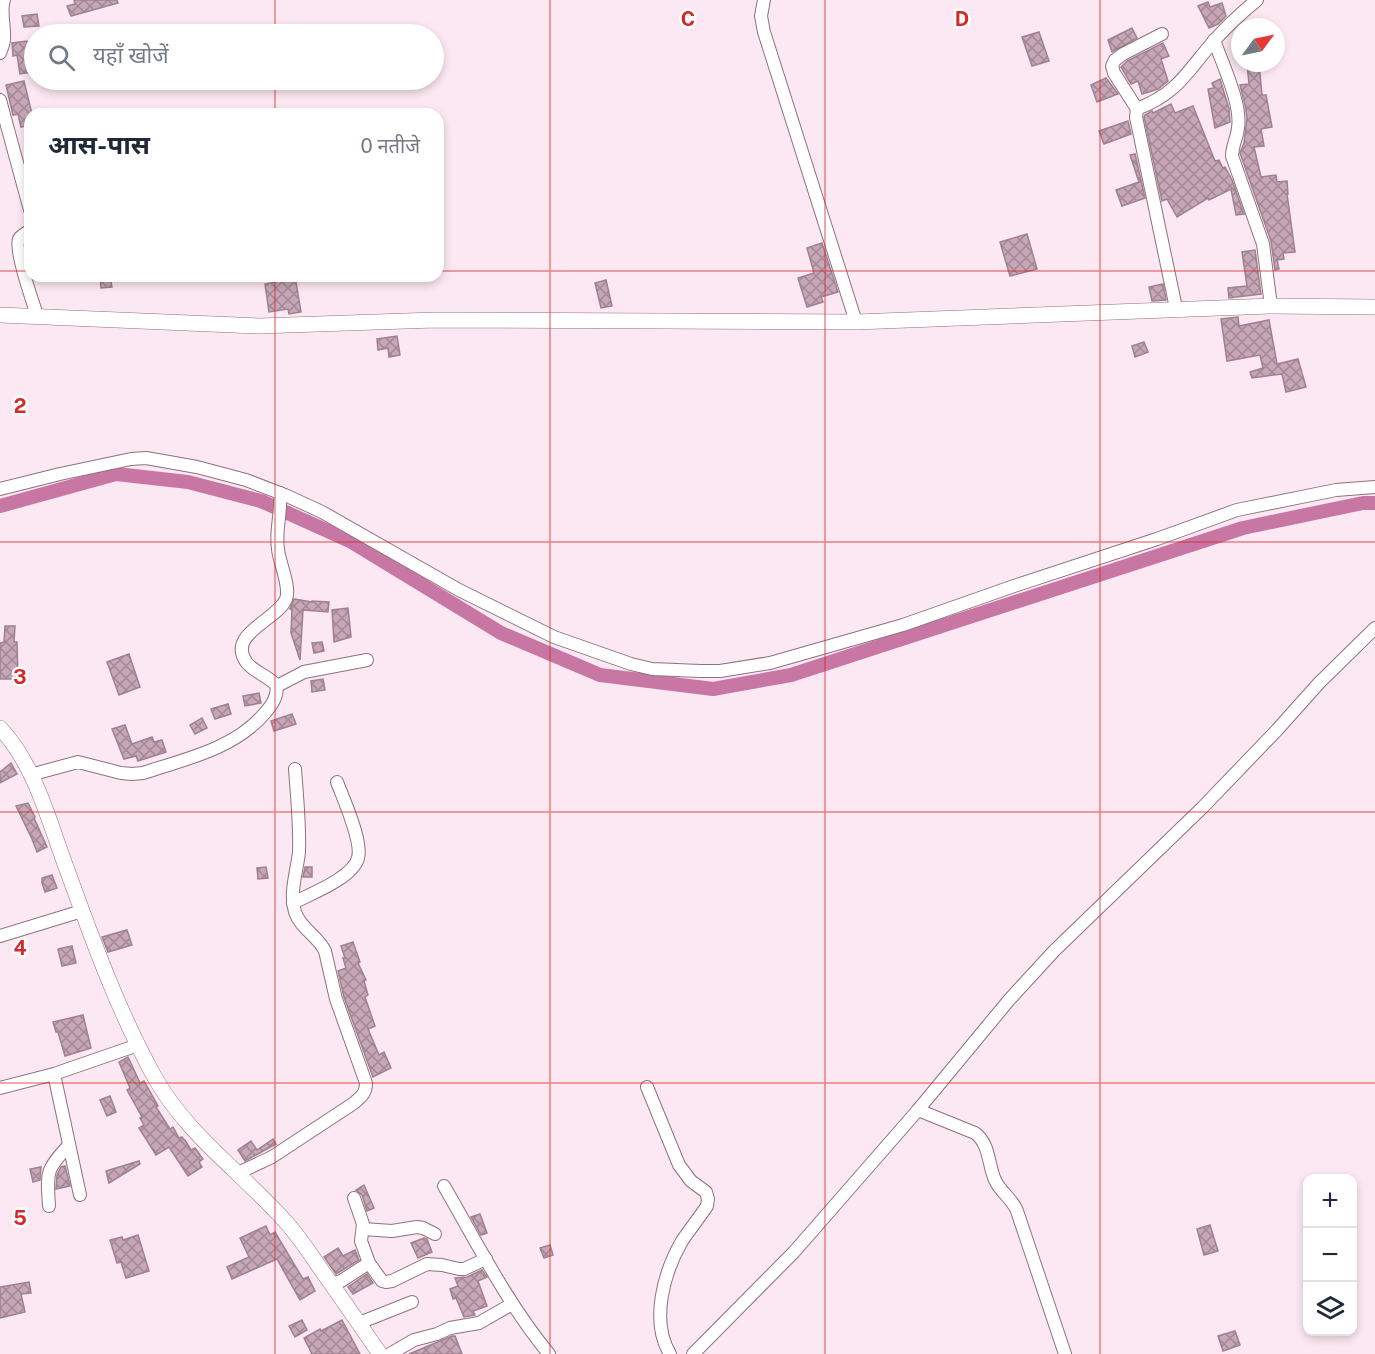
<!DOCTYPE html>
<html lang="hi">
<head>
<meta charset="utf-8">
<style>
	:root { --surface:#fff; --page:#f2f2f3; --text:#1f2937; --muted:#747a83; --line:#e0e1e3 }
	body { margin:0; font-family:"Public Sans","Noto Sans Devanagari",sans-serif; background:var(--page); color:var(--text) }
	.controls { position:absolute; right:18px; bottom:18px; display:grid; overflow:hidden; border-radius:12px; box-shadow:0 3px 9px #0003 }
	.controls button { width:54px; height:54px; display:grid; place-items:center; padding:0; border:0; border-bottom:2px solid var(--line); background:var(--surface); color:var(--text); font:30px sans-serif }
	.compass { position:absolute; left:1231px; top:18px; width:54px; height:54px; border-radius:50%; background:var(--surface); box-shadow:0 3px 9px #0003; rotate:57deg }
	.list { margin:0; padding:0; list-style:none }
	h2 { display:flex; justify-content:space-between; align-items:center; height:78px; margin:0; padding:0 24px; font-size:26px }
	h2 small { font-size:20px; font-weight:400; color:var(--muted) }
	.icon { flex:none; width:33px; height:33px; fill:none; stroke:currentColor; stroke-width:2; stroke-linecap:round; stroke-linejoin:round }
	.map { position:relative; flex:none; width:1375px; height:1354px; overflow:hidden }
	.search { position:absolute; background:var(--surface); box-shadow:0 3px 9px #0003; left:24px; top:24px; width:420px; height:66px; display:flex; align-items:center; gap:15px; box-sizing:border-box; padding:0 21px; border-radius:33px; color:var(--muted); font-size:22px }
	.panel { position:absolute; background:var(--surface); box-shadow:0 3px 9px #0003; left:24px; top:108px; width:420px; height:174px; border-radius:18px }
	.map>svg:first-child { display:block }
	.lines { fill:none; stroke-linecap:round; stroke-linejoin:round }
	.canal { stroke:#c876a3; stroke-width:14 }
	.building { fill:url(#building-cross-hatch); stroke:#9f8190; stroke-width:1.5 }
	.minor-casing { stroke:#8e717f; stroke-width:14 }
	.tertiary-casing { stroke:#8e717f; stroke-width:16 }
	.minor { stroke:#fff; stroke-width:12 }
	.tertiary { stroke:#fff; stroke-width:15 }
	.grid { fill:none; stroke:#d62828; stroke-width:1.5; stroke-opacity:0.55 }
	.grid-label { font-size:20px; text-anchor:middle; font-weight:bold; fill:#d62828; stroke:#fff; stroke-width:5; stroke-linejoin:round; paint-order:stroke }
</style>
</head>
<body>
<div class="map">
<svg width="1375" height="1354" viewBox="0 0 1375 1354">
	<defs>
		<pattern id="building-cross-hatch" width="8" height="8" patternUnits="userSpaceOnUse" patternTransform="scale(1.5)"><rect width="8" height="8" fill="#c7a7b7"/><path d="M0 0l8 8M0 8l8-8" fill="none" stroke="#a28795"/></pattern>
	</defs>
	<rect width="100%" height="100%" fill="#fce8f2"/>
	<g class="lines">
		<polyline class="canal" points="0,506 116,474 188,482 261,501 350,541 501,633 600,675 713,689 791,675 1243,528 1363,503 1375,503"/>
	</g>
	<g class="building">
		<polygon points="74,0 117,0 118,3 71,16 67,6 75,4"/>
		<polygon points="1208,2 1210,7 1222,3 1226,16 1218,24 1209,28 1198,6"/>
		<polygon points="37,14 39,26 24,27 22,16"/>
		<polygon points="1132,28 1137,38 1112,52 1108,40"/>
		<polygon points="1039,32 1049,61 1032,66 1022,37"/>
		<polygon points="27,41 29,62 31,61 33,72 20,74 17,55 13,56 12,43"/>
		<polygon points="1163,43 1169,56 1161,59 1168,81 1158,89 1142,94 1138,81 1131,84 1121,67 1127,61"/>
		<polygon points="1259,63 1262,95 1266,95 1272,127 1261,129 1264,146 1254,147 1261,177 1276,175 1277,182 1287,181 1288,194 1287,194 1295,252 1283,253 1284,259 1277,260 1279,269 1275,270 1271,241 1240,153 1244,143 1247,118 1245,105 1240,85 1249,84 1247,64"/>
		<polygon points="1106,78 1118,94 1097,102 1091,85"/>
		<polygon points="1220,79 1229,109 1230,122 1215,128 1208,89 1214,88 1212,83"/>
		<polygon points="24,81 32,114 30,114 30,125 21,127 18,114 13,115 6,85"/>
		<polygon points="1171,104 1175,113 1193,106 1215,161 1219,160 1223,168 1225,167 1232,180 1244,214 1236,215 1231,189 1209,200 1208,198 1177,217 1167,199 1162,201 1144,117 1145,115 1152,111 1153,113"/>
		<polygon points="1128,121 1131,134 1104,144 1099,131"/>
		<polygon points="1135,154 1145,198 1122,206 1116,190 1139,182 1130,155"/>
		<polygon points="1027,234 1037,269 1010,276 1000,242"/>
		<polygon points="822,243 838,292 821,297 823,302 807,307 798,278 814,273 807,248"/>
		<polygon points="1255,250 1261,294 1229,298 1228,288 1247,286 1242,252"/>
		<polygon points="100,276 110,276 112,287 101,288"/>
		<polygon points="287,276 295,276 301,312 289,314 288,309 269,312 265,284 276,282 275,278"/>
		<polygon points="606,280 612,306 601,308 595,283"/>
		<polygon points="1163,284 1166,300 1152,301 1149,287"/>
		<polygon points="1238,317 1239,326 1269,320 1277,364 1298,359 1306,387 1286,392 1282,374 1252,378 1250,372 1263,368 1260,355 1227,361 1221,319"/>
		<polygon points="397,336 400,355 389,357 388,348 378,350 377,339"/>
		<polygon points="1144,342 1148,352 1135,357 1132,346"/>
		<polygon points="294,599 312,602 312,601 329,602 328,612 303,610 300,660 291,633 292,609 290,609"/>
		<polygon points="348,608 351,637 334,642 332,610"/>
		<polygon points="5,626 15,626 14,642 17,642 18,679 0,679 0,643 4,642"/>
		<polygon points="322,642 324,651 314,653 312,643"/>
		<polygon points="129,654 140,687 119,695 107,662"/>
		<polygon points="323,679 325,690 312,692 311,681"/>
		<polygon points="259,693 261,703 245,706 243,696"/>
		<polygon points="228,704 231,714 215,719 211,709"/>
		<polygon points="292,714 296,724 274,731 271,721"/>
		<polygon points="202,718 207,728 195,734 190,725"/>
		<polygon points="125,725 132,744 152,737 154,742 162,740 166,752 138,761 136,756 124,759 112,729"/>
		<polygon points="11,763 17,774 0,783 0,772"/>
		<polygon points="28,803 35,817 34,818 47,847 37,852 32,839 16,806"/>
		<polygon points="266,867 268,878 258,879 257,868"/>
		<polygon points="305,867 312,867 312,877 303,877"/>
		<polygon points="52,875 57,888 45,892 42,883 42,878"/>
		<polygon points="127,930 132,945 108,952 102,937"/>
		<polygon points="353,942 360,962 358,963 366,980 364,981 368,995 365,997 375,1026 368,1029 379,1055 384,1052 391,1068 373,1077 344,997 338,971 346,968 343,958 345,958 341,946"/>
		<polygon points="72,946 76,963 62,966 58,949"/>
		<polygon points="83,1015 91,1048 65,1056 58,1032 56,1032 53,1022"/>
		<polygon points="128,1057 140,1083 144,1081 158,1106 156,1107 170,1129 173,1127 179,1138 182,1137 184,1140 185,1140 191,1150 195,1148 203,1159 199,1162 202,1167 188,1176 169,1147 156,1155 139,1128 144,1125 140,1118 142,1117 127,1090 130,1088 119,1062"/>
		<polygon points="110,1096 116,1112 107,1116 100,1100"/>
		<polygon points="273,1139 276,1144 245,1161 238,1150 251,1141 257,1150"/>
		<polygon points="139,1161 140,1164 109,1183 106,1171"/>
		<polygon points="65,1166 70,1186 56,1189 57,1175 61,1167"/>
		<polygon points="41,1167 40,1180 33,1182 30,1169"/>
		<polygon points="364,1185 374,1208 367,1211 362,1195 356,1190"/>
		<polygon points="480,1214 487,1233 481,1235 471,1217"/>
		<polygon points="1210,1225 1218,1251 1204,1255 1197,1229"/>
		<polygon points="266,1226 270,1235 275,1232 303,1279 308,1277 315,1291 300,1300 277,1259 232,1279 227,1267 249,1257 240,1238"/>
		<polygon points="138,1235 149,1271 126,1278 121,1262 117,1263 110,1240 122,1237 123,1240"/>
		<polygon points="424,1238 427,1239 432,1252 418,1258 411,1243"/>
		<polygon points="550,1245 553,1255 544,1258 540,1248"/>
		<polygon points="338,1248 343,1256 355,1250 359,1260 336,1274 324,1257"/>
		<polygon points="482,1270 487,1277 478,1281 487,1306 473,1311 475,1315 464,1317 456,1298 453,1299 450,1289 458,1286 455,1278 467,1277"/>
		<polygon points="367,1274 373,1283 353,1294 348,1287"/>
		<polygon points="29,1282 31,1293 21,1294 25,1312 0,1318 0,1287"/>
		<polygon points="302,1320 307,1330 295,1337 289,1326"/>
		<polygon points="342,1320 360,1354 312,1354 304,1338 320,1329 321,1331"/>
		<polygon points="1235,1331 1240,1345 1223,1351 1218,1336"/>
		<polygon points="452,1336 455,1336 462,1354 409,1354"/>
	</g>
	<g class="lines">
		<defs>
			<g id="minor">
				<polyline points="764,0 761,16 764,32 856,322"/>
				<path d="M1214 40C1222 63 1242 104 1238 128 1237 138 1232 146 1232 156L1263 244 1271 306"/>
				<path d="M0 53C2 48 4 44 4 39 5 26 0 10 4 0"/>
				<polyline points="0,100 30,210"/>
				<polyline points="1137,109 1114,73 1112,66 1115,60 1123,54 1162,34"/>
				<path d="M30 230C27 233 21 235 19 239 14 248 33 303 37 315"/>
				<path d="M1176 308 1136 117 1137 109C1178 93 1186 73 1213 42 1226 27 1241 13 1257 0"/>
				<polyline points="0,489 60,474 131,459 146,458 197,467 246,480 285,495 322,512 459,590 554,637 631,664 652,669 700,671 720,671 770,663 903,625 1014,586 1157,539 1237,510 1336,490 1375,487"/>
				<polyline points="277,686 304,672 367,660"/>
				<path d="M30 775 78 762 121 773 132 774 143 773C185 759 234 749 264 714 272 705 277 698 277 686 269 676 255 673 247 663 225 634 278 620 286 599 291 587 279 562 278 549 275 530 282 511 280 493"/>
				<path d="M293 903C310 894 353 878 358 858 363 842 343 798 337 782"/>
				<polyline points="0,936 82,911"/>
				<polyline points="54,1074 80,1195"/>
				<path d="M647 1087 679 1165 691 1181 706 1192 708 1199 707 1206C699 1218 690 1229 682 1241 664 1272 650 1321 670 1354"/>
				<polyline points="0,1088 54,1074 138,1045"/>
				<path d="M918 1110 975 1133C990 1144 988 1165 995 1180 1000 1192 1012 1198 1017 1211L1065 1354"/>
				<path d="M238 1173 272 1157 354 1103C362 1096 366 1093 366 1083L336 999 325 951C318 936 300 928 295 912 289 893 297 871 299 852 300 825 297 797 295 769"/>
				<path d="M444 1186C477 1243 507 1303 549 1354"/>
				<polyline points="354,1198 363,1224 361,1241 369,1263 382,1281 386,1282 392,1281 427,1264 442,1265 459,1269 464,1269 486,1259"/>
				<path d="M49 1206C47 1172 45 1171 69 1145"/>
				<polyline points="363,1229 392,1231 417,1227 423,1228 435,1234"/>
				<polyline points="332,1284 341,1281 369,1263"/>
				<polyline points="359,1323 412,1302"/>
				<polyline points="390,1354 414,1340 437,1334 450,1328 479,1323 512,1304"/>
				<polyline points="693,1354 794,1252 918,1110 1009,1000 1054,951 1202,808 1277,730 1319,683 1375,628"/>
			</g>
			<g id="tertiary">
				<polyline points="0,315 259,326 435,320 856,322 1271,306 1375,307"/>
				<path d="M0 728C34 763 49 821 66 867 92 938 117 1009 154 1076 186 1134 241 1172 285 1221 298 1235 309 1252 320 1268 340 1296 360 1325 380 1354"/>
			</g>
		</defs>
		<use href="#minor" class="minor-casing"/>
		<use href="#tertiary" class="tertiary-casing"/>
		<use href="#minor" class="minor"/>
		<use href="#tertiary" class="tertiary"/>
	</g>
	<path class="grid" d="M275 0V34M550 0V1354M825 0V1354M1100 0V1354M275 80V114M0 271H30M438 271H1375M275 276V1354M0 542H1375M0 812H1375M0 1083H1375"/>
	<g class="grid-label">
		<text x="688" y="26">C</text>
		<text x="962" y="26">D</text>
		<text x="20" y="413">2</text>
		<text x="20" y="684">3</text>
		<text x="20" y="955">4</text>
		<text x="20" y="1225">5</text>
	</g>
</svg>
<div class="controls">
<button>+</button>
<button>−</button>
<button><svg class="icon" aria-label="layers" viewBox="0 0 24 24"><path d="M12 4l9 5-9 5-9-5zM3 14l9 5 9-5"/></svg></button>
</div>
<svg class="compass" viewBox="-18 -18 36 36"><path d="M0-13l5 13h-10z" fill="#e53935"/><path d="M0 13l5-13h-10z" fill="#747a83"/></svg>
<div class="search"><svg class="icon" aria-label="search" viewBox="0 0 24 24"><circle cx="10" cy="10" r="6"/><path d="M15 15l6 6"/></svg>यहाँ खोजें</div>
<section class="panel">
<h2>आस-पास<small>0 नतीजे</small></h2>
<ul class="list">
</ul>
</section>
</div>
</body>
</html>
